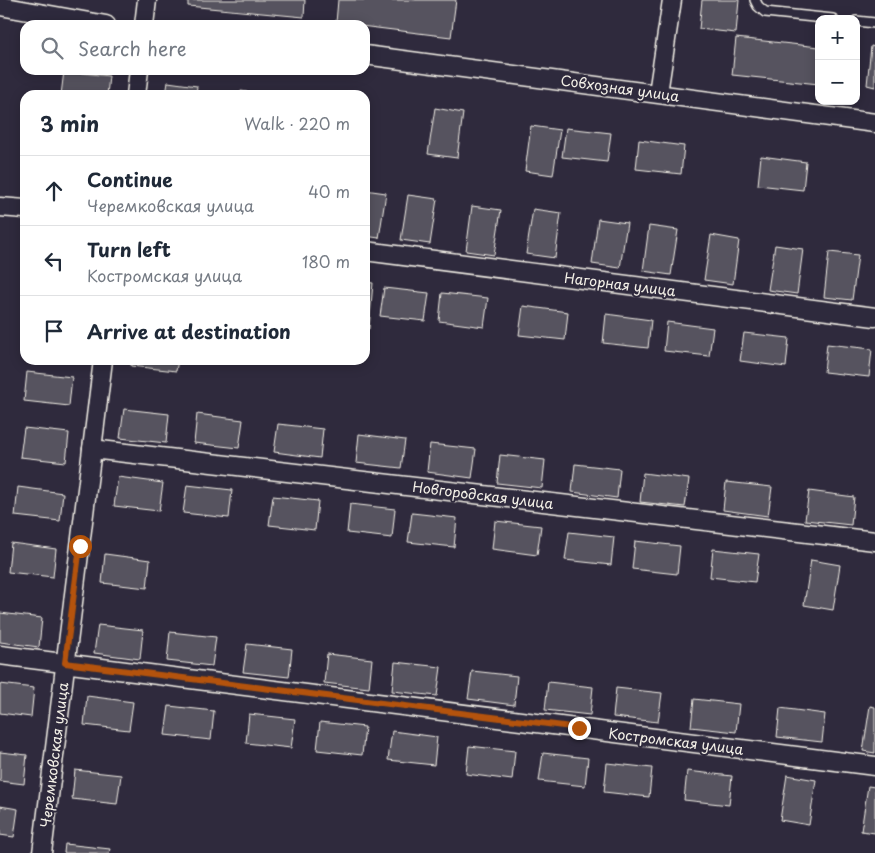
<!DOCTYPE html>
<html lang="en">
<head>
<meta charset="utf-8">
<style>
	:root { --surface:#fff; --page:#f6f6f7; --text:#1f2937; --muted:#747a83; --line:#e0e1e3 }
	body { margin:0; font-family:"Playpen Sans",sans-serif; background:var(--page); color:var(--text) }
	.controls { position:absolute; right:15px; top:15px; display:grid; overflow:hidden; border-radius:10px; box-shadow:0 2px 12px #0003 }
	.controls button { width:45px; height:45px; display:grid; place-items:center; padding:0; border:0; border-bottom:1px solid var(--line); background:var(--surface); color:var(--text); font:25px sans-serif }
	.stop { position:absolute; width:15px; height:15px; margin:-11px; border:4px solid #b45309; border-radius:50%; background:#fff }
	.stop.end { background:#b45309; border-color:#fff; box-shadow:0 1px 5px #0008 }
	.list { margin:0; padding:0; list-style:none }
	h2 { display:flex; justify-content:space-between; align-items:center; height:65px; margin:0; padding:0 20px; font-size:21px }
	h2 small { font-size:16px; font-weight:400; color:var(--muted) }
	.list li { display:grid; grid-template-columns:32px 1fr auto; gap:15px; align-items:center; box-sizing:border-box; height:70px; padding:0 20px; border-top:1px solid var(--line) }
	.list b { display:block; font-size:19px; white-space:nowrap }
	.list p { margin:0; font-size:16px; white-space:nowrap; color:var(--muted) }
	.list em { font-size:16px; font-style:normal; color:var(--muted) }
	.icon { flex:none; width:28px; height:28px; fill:none; stroke:currentColor; stroke-width:2; stroke-linecap:round; stroke-linejoin:round }
	.map { position:relative; flex:none; width:875px; height:853px; overflow:hidden }
	.search { position:absolute; background:var(--surface); box-shadow:0 2px 12px #0003; left:20px; top:20px; width:350px; height:55px; display:flex; align-items:center; gap:12px; box-sizing:border-box; padding:0 18px; border-radius:15px; color:var(--muted); font-size:19px }
	.panel { position:absolute; background:var(--surface); box-shadow:0 2px 12px #0003; left:20px; top:90px; width:350px; height:275px; border-radius:15px }
	.map>svg:first-child { display:block }
	.building { fill:#56525f; stroke:#f4f1e8 }
	.lines { fill:none; stroke-linecap:round; stroke-linejoin:round }
	.lane-casing { stroke:#f4f1e8; stroke-width:12 }
	.street-casing { stroke:#f4f1e8; stroke-width:21 }
	.lane { stroke:#2f2a3d; stroke-width:9 }
	.street { stroke:#2f2a3d; stroke-width:18 }
	.route { stroke:#b45309; stroke-width:6 }
	.labels { text-anchor:middle; dominant-baseline:central; stroke-width:4; stroke-linejoin:round; paint-order:stroke }
	.street-label { font-size:14px; fill:#f4f1e8; stroke:#2f2a3d }
</style>
</head>
<body>
<div class="map">
<svg width="875" height="853" viewBox="0 0 875 853">
	<rect width="100%" height="100%" fill="#2f2a3d"/>
	<filter id="ink" filterUnits="userSpaceOnUse"><feTurbulence type="fractalNoise" baseFrequency=".02" numOctaves="2"/><feDisplacementMap in="SourceGraphic" scale="10" xChannelSelector="R" yChannelSelector="G"/><feConvolveMatrix kernelMatrix="1 2 1 2 8 2 1 2 1" color-interpolation-filters="sRGB"/></filter>
	<g filter="url(#ink)">
		<g class="building">
			<polygon points="188,0 305,0 304,17 188,6"/>
			<polygon points="338,0 456,0 451,37 336,23"/>
			<polygon points="702,0 739,0 736,33 699,29"/>
			<polygon points="736,38 819,47 819,84 732,75"/>
			<polygon points="871,46 875,47 875,87 867,85"/>
			<polygon points="64,71 109,76 107,95 61,95"/>
			<polygon points="168,82 197,86 196,95 166,95"/>
			<polygon points="241,91 267,95 240,95"/>
			<polygon points="435,108 463,113 457,158 428,154"/>
			<polygon points="531,126 560,130 553,175 525,171"/>
			<polygon points="566,128 611,133 607,162 562,157"/>
			<polygon points="639,140 684,146 681,174 636,169"/>
			<polygon points="761,156 806,162 803,190 758,185"/>
			<polygon points="365,190 386,193 379,238 365,236"/>
			<polygon points="408,195 437,199 430,244 401,240"/>
			<polygon points="472,206 501,210 494,255 466,251"/>
			<polygon points="533,209 561,213 555,258 526,254"/>
			<polygon points="598,219 627,223 620,268 592,264"/>
			<polygon points="649,226 678,230 671,275 643,271"/>
			<polygon points="711,235 739,240 733,284 704,280"/>
			<polygon points="775,245 803,249 797,294 768,290"/>
			<polygon points="829,252 858,255 852,300 824,297"/>
			<polygon points="365,282 373,283 369,329 365,328"/>
			<polygon points="384,288 429,293 425,321 380,316"/>
			<polygon points="442,293 488,298 484,327 439,321"/>
			<polygon points="523,306 568,312 565,340 519,335"/>
			<polygon points="606,314 651,320 648,348 603,343"/>
			<polygon points="667,322 713,328 709,356 664,351"/>
			<polygon points="744,333 789,338 786,367 740,361"/>
			<polygon points="827,344 872,349 869,377 824,372"/>
			<polygon points="132,360 178,360 176,371 131,366"/>
			<polygon points="27,372 72,377 69,406 24,401"/>
			<polygon points="124,409 169,414 166,443 120,438"/>
			<polygon points="197,414 243,420 239,448 194,443"/>
			<polygon points="278,424 323,429 320,458 274,452"/>
			<polygon points="24,428 69,433 66,462 20,457"/>
			<polygon points="359,434 405,440 401,468 356,463"/>
			<polygon points="430,444 476,449 472,478 427,472"/>
			<polygon points="500,455 545,460 542,488 497,483"/>
			<polygon points="575,464 620,469 617,498 572,492"/>
			<polygon points="643,473 689,479 685,507 640,502"/>
			<polygon points="118,477 163,483 159,511 114,506"/>
			<polygon points="726,482 772,487 768,516 723,510"/>
			<polygon points="187,485 232,490 229,518 183,513"/>
			<polygon points="18,487 63,493 60,521 15,516"/>
			<polygon points="809,491 854,497 851,525 805,520"/>
			<polygon points="273,496 318,501 315,530 269,525"/>
			<polygon points="350,504 395,509 392,538 347,533"/>
			<polygon points="412,513 457,518 454,547 408,542"/>
			<polygon points="495,521 541,526 537,555 492,549"/>
			<polygon points="569,532 614,537 611,565 565,560"/>
			<polygon points="635,541 680,546 677,574 632,569"/>
			<polygon points="11,543 56,549 53,577 8,572"/>
			<polygon points="713,549 759,554 755,582 710,577"/>
			<polygon points="105,554 150,560 147,588 102,583"/>
			<polygon points="811,560 840,565 833,610 804,605"/>
			<polygon points="0,613 42,618 39,647 0,642"/>
			<polygon points="98,625 143,630 140,659 94,653"/>
			<polygon points="170,632 216,637 212,666 167,661"/>
			<polygon points="247,644 292,649 289,677 243,672"/>
			<polygon points="327,654 372,659 369,688 324,683"/>
			<polygon points="395,662 441,667 437,696 392,691"/>
			<polygon points="472,671 517,676 514,705 468,699"/>
			<polygon points="548,682 593,687 590,715 545,710"/>
			<polygon points="0,684 34,688 31,717 0,713"/>
			<polygon points="616,688 662,693 658,722 613,717"/>
			<polygon points="87,696 133,702 129,730 84,725"/>
			<polygon points="694,699 739,704 736,732 691,727"/>
			<polygon points="169,706 214,711 211,740 165,735"/>
			<polygon points="870,706 875,707 875,753 863,751"/>
			<polygon points="780,708 825,714 822,742 777,737"/>
			<polygon points="249,714 295,719 291,748 246,743"/>
			<polygon points="320,722 365,727 362,755 317,750"/>
			<polygon points="392,731 437,737 434,765 388,760"/>
			<polygon points="469,746 515,751 512,780 466,774"/>
			<polygon points="0,752 27,755 24,784 0,781"/>
			<polygon points="543,753 588,758 585,786 539,781"/>
			<polygon points="607,763 652,768 649,797 604,792"/>
			<polygon points="75,770 121,775 117,804 72,799"/>
			<polygon points="687,771 732,776 729,805 684,800"/>
			<polygon points="787,775 816,780 809,825 780,820"/>
			<polygon points="868,786 875,787 875,833 861,831"/>
			<polygon points="0,806 18,809 14,837 0,835"/>
			<polygon points="65,844 110,849 109,853 64,853"/>
		</g>
		<g class="lines">
			<defs>
				<g id="lane">
					<polyline points="755,0 758,6 765,12 833,19"/>
					<polyline points="856,21 875,23"/>
				</g>
				<g id="street">
					<polyline points="0,6 106,25"/>
					<polyline points="144,25 147,0"/>
					<polyline points="365,55 875,123"/>
					<polyline points="658,93 672,0"/>
					<polyline points="136,95 139,70"/>
					<polyline points="0,207 25,209"/>
					<polyline points="365,251 875,317"/>
					<polyline points="92,449 875,541"/>
					<polyline points="0,655 875,766"/>
					<polyline points="42,853 103,360"/>
				</g>
			</defs>
			<use href="#lane" class="lane-casing"/>
			<use href="#street" class="street-casing"/>
			<use href="#lane" class="lane"/>
			<use href="#street" class="street"/>
		</g>
	</g>
	<g class="lines" filter="url(#ink)">
		<polyline class="route" points="80,546 65,663 579,728"/>
	</g>
	<g class="labels">
		<g class="street-label">
			<text transform="translate(620 88) rotate(8)">Совхозная улица</text>
			<text transform="translate(620 284) rotate(7)">Нагорная улица</text>
			<text transform="translate(483 495) rotate(7)">Новгородская улица</text>
			<text transform="translate(676 741) rotate(7)">Костромская улица</text>
			<text transform="translate(54 755) rotate(-83)">Черемковская улица</text>
		</g>
	</g>
</svg>
<div class="controls">
<button>+</button>
<button>−</button>
</div>
<div class="stop" style="left:80px;top:546px"></div>
<div class="stop end" style="left:579px;top:728px"></div>
<div class="search"><svg class="icon" aria-label="search" viewBox="0 0 24 24"><circle cx="10" cy="10" r="6"/><path d="M15 15l6 6"/></svg>Search here</div>
<section class="panel">
<h2>3 min<small>Walk · 220 m</small></h2>
<ul class="list">
<li><svg class="icon" aria-label="ahead" viewBox="0 0 24 24"><path d="M12 20V5M6 11l6-6 6 6"/></svg><div><b>Continue</b><p>Черемковская улица</p></div><em>40 m</em></li>
<li><svg class="icon" aria-label="left" viewBox="0 0 24 24"><path d="M17 20v-9H6M10 6l-5 5 5 5"/></svg><div><b>Turn left</b><p>Костромская улица</p></div><em>180 m</em></li>
<li><svg class="icon" aria-label="arrive" viewBox="0 0 24 24"><path d="M6 21V4h12l-3 4 3 4H6"/></svg><div><b>Arrive at destination</b></div></li>
</ul>
</section>
</div>
</body>
</html>
